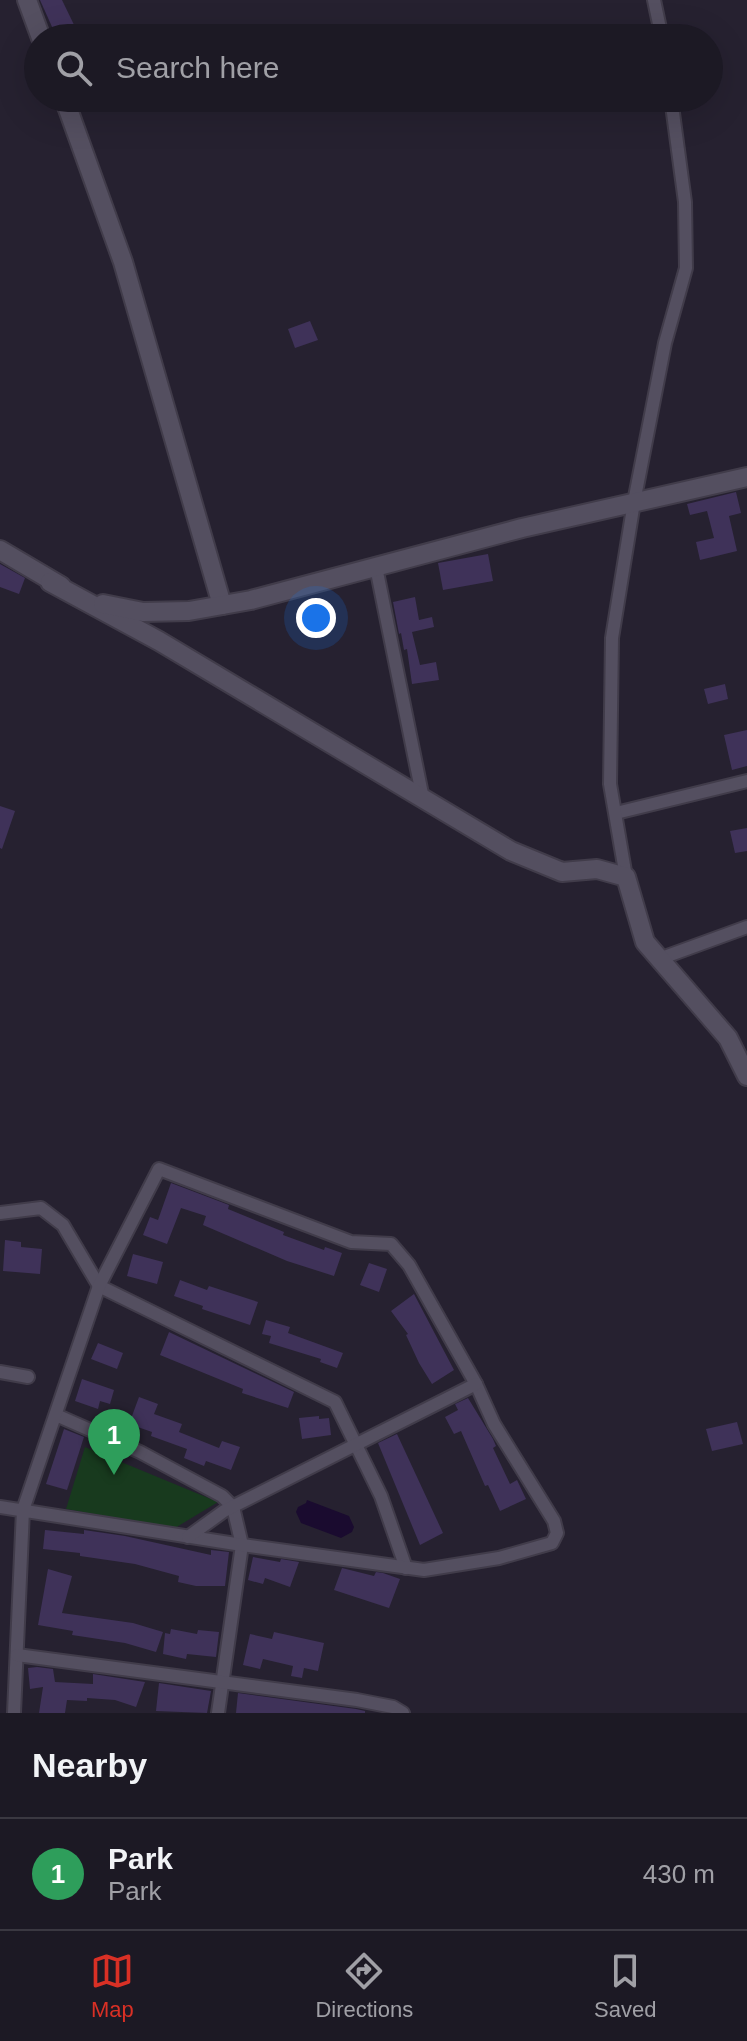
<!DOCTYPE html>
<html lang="en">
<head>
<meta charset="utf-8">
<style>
	:root { --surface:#1c1924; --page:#292631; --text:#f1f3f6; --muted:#a0a0a6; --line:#3a3841; --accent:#d93025 }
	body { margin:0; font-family:Arial,sans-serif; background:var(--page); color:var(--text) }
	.you { position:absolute; left:316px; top:618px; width:28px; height:28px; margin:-20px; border:6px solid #fff; border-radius:50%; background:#1a73e8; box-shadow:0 0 0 12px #1a73e833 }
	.badge { display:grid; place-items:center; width:52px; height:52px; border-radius:50%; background:var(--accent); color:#fff; font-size:26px; font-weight:700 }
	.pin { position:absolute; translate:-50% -66px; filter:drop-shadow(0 2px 4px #0008) }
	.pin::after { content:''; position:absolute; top:42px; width:28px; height:24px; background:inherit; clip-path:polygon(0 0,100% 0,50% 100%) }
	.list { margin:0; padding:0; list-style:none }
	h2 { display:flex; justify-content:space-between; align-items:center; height:104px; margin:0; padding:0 32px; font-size:34px }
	h2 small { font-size:26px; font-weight:400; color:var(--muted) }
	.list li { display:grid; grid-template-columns:52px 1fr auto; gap:24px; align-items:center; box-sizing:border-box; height:112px; padding:0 32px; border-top:2px solid var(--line) }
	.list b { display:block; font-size:30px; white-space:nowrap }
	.list p { margin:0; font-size:26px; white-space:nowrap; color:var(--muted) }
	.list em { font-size:26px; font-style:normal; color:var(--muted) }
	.icon { flex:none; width:44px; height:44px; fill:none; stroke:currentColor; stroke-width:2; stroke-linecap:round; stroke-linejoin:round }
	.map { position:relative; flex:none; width:747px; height:1713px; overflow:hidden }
	.search { position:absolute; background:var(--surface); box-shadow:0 8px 32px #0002; left:24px; right:24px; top:24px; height:88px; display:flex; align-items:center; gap:20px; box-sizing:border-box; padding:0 28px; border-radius:44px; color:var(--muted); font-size:30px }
	.sheet { height:216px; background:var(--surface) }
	nav { display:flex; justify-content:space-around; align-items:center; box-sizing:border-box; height:112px; border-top:2px solid var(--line); background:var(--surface); font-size:22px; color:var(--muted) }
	nav a { display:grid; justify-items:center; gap:4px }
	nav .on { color:var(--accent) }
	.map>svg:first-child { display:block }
	.green { fill:#183a1e }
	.water { fill:#1a0b2f }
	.building { fill:#3f3259 }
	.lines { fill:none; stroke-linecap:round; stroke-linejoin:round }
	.street-casing { stroke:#413c4a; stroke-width:16 }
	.secondary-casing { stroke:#413c4a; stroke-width:22 }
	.street { stroke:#544f60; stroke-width:12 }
	.secondary { stroke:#544f60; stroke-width:18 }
</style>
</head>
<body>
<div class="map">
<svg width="747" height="1713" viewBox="0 0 747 1713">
	<rect width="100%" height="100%" fill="#262130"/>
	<polygon class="green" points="85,1447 218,1502 175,1528 66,1509"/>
	<polygon class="water" points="307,1500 349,1516 354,1527 352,1532 341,1538 301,1523 296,1512 298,1507 306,1503"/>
	<g class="building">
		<polygon points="40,0 62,0 77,31 57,38"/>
		<polygon points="310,321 318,340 295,348 288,329"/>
		<polygon points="736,492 741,513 729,516 737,551 700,560 696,542 714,538 707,511 690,515 687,504"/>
		<polygon points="488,554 493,581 443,590 438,563"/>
		<polygon points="0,564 25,578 19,594 0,587"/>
		<polygon points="415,597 419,620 432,617 434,627 412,632 420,665 436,662 439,680 412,684 407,649 404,650 401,633 399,634 393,602"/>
		<polygon points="725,684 728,699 708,704 704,689"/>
		<polygon points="747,730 747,766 732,770 724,735"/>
		<polygon points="0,806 15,811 2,849 0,848"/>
		<polygon points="747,828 747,851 735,853 730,831"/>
		<polygon points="171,1183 229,1205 228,1209 284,1232 283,1235 324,1250 325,1247 342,1253 334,1276 287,1261 203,1225 206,1216 181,1208 167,1244 143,1235 150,1217 158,1220"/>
		<polygon points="5,1240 21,1242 21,1247 42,1249 40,1274 3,1271"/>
		<polygon points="133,1254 163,1262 157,1284 127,1276"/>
		<polygon points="369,1263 387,1269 379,1292 360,1285"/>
		<polygon points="180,1280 207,1290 209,1286 258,1302 250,1325 202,1309 203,1306 174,1296"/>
		<polygon points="414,1294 454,1370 432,1384 419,1363 406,1335 408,1334 391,1311"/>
		<polygon points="266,1320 290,1327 288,1333 343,1353 337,1368 320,1362 321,1359 269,1343 271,1336 262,1334"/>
		<polygon points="169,1332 294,1392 288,1408 242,1393 243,1389 160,1355"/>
		<polygon points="98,1343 123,1353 117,1369 91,1359"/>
		<polygon points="82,1379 114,1390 110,1404 100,1401 98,1409 75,1401"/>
		<polygon points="139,1397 158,1404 154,1414 182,1424 179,1432 219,1448 222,1441 240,1447 231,1470 206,1461 204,1466 184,1458 187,1449 151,1436 152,1432 129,1424"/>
		<polygon points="468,1398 493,1439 496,1446 493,1448 510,1484 517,1480 526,1499 500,1511 488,1485 485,1486 461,1431 454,1434 445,1417 458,1410 455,1404"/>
		<polygon points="319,1416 319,1419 329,1418 331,1435 302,1439 299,1418"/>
		<polygon points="737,1422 743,1444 712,1451 706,1429"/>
		<polygon points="64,1429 84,1437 67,1490 46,1484"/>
		<polygon points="397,1434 443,1533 420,1545 378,1443"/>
		<polygon points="45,1530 84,1534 84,1530 125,1536 211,1555 211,1550 229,1552 225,1586 196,1586 178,1582 179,1576 135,1564 80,1556 80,1553 43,1549"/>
		<polygon points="253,1557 280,1562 281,1559 299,1562 290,1587 265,1578 263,1584 248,1580"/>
		<polygon points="342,1568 374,1576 376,1572 383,1573 400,1579 389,1608 334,1590"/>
		<polygon points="48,1569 72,1576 62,1613 133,1623 163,1632 156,1652 125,1643 72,1635 73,1631 38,1625"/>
		<polygon points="171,1629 197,1634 198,1630 219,1632 216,1657 187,1654 186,1659 163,1654 165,1633 170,1634"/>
		<polygon points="274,1632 324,1643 318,1671 304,1668 302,1678 291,1676 293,1666 263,1659 260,1669 243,1665 250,1634 272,1639"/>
		<polygon points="37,1667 53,1669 55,1682 93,1684 93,1674 145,1682 136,1707 115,1700 87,1698 87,1701 67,1700 65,1713 39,1713 43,1687 30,1689 28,1668"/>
		<polygon points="159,1683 211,1691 207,1713 156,1711"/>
		<polygon points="238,1693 356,1709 365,1711 365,1713 236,1713"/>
	</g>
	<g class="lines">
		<defs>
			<g id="street">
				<polyline points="654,0 662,38"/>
				<polyline points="376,567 423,799"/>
				<polyline points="616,813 747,781"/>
				<polyline points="626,877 610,784 612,638 634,502 665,343 686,268 685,202 671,98"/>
				<polyline points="659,959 747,927"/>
				<polyline points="0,1213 41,1208 63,1225 99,1286 335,1402 381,1496 406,1568"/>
				<polyline points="0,1372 28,1377"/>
				<polyline points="56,1415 140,1452 222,1496 233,1507 242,1545 218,1713"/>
				<polyline points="0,1507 242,1545 424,1570 499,1558 552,1543 557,1533 554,1521 494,1424 476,1384 409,1265 391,1244 351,1242 159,1169 99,1286 23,1510 14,1713"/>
				<polyline points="188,1537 224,1511 476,1384"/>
				<polyline points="17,1655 357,1700 393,1707 403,1713"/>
			</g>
			<g id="secondary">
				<polyline points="27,0 41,38"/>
				<polyline points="64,98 123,262 222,605"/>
				<polyline points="0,550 61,586"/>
				<polyline points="50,582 159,641 511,851 562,872 597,869 626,877 645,942 728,1038 747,1076"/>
				<polyline points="103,604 143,612 189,611 251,600 522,528 747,477"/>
			</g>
		</defs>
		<use href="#street" class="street-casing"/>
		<use href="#secondary" class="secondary-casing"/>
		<use href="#street" class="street"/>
		<use href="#secondary" class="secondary"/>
	</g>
</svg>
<div class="you"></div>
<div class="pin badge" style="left:114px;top:1475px;background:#2e9e5b">1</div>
<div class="search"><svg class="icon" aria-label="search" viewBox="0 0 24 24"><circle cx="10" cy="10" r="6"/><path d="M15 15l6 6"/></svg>Search here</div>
</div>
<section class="sheet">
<h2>Nearby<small></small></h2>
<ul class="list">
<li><span class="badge" style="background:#2e9e5b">1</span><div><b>Park</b><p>Park</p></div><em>430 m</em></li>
</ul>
</section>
<nav>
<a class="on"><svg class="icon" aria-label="map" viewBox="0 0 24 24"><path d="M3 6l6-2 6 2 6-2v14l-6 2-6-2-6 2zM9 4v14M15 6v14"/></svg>Map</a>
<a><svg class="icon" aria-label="directions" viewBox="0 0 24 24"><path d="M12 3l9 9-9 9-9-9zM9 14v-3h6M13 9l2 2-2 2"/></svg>Directions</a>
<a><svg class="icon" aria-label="saved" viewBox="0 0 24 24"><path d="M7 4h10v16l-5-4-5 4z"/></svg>Saved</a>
</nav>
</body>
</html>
